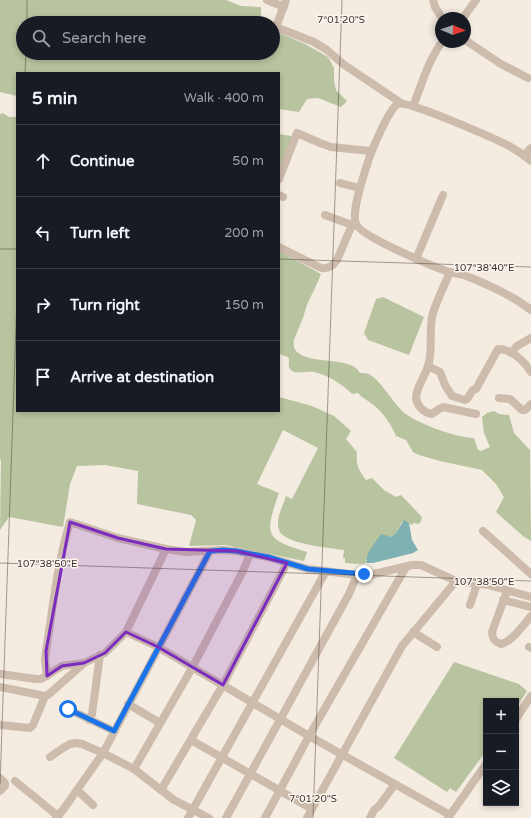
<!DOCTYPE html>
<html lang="en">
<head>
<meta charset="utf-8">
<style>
	:root { --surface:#171b24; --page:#20242c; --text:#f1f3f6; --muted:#9ea1a6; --line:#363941 }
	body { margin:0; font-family:"Varela Round",sans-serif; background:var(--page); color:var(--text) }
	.controls { position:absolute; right:12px; bottom:12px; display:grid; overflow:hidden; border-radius:0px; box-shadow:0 2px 6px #0003 }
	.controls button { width:36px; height:36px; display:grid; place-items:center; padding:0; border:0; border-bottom:1px solid var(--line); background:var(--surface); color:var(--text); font:20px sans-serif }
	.compass { position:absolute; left:435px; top:12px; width:36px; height:36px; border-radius:50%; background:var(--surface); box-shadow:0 2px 6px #0003; rotate:92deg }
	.stop { position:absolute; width:12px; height:12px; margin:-9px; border:3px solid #1a73e8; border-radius:50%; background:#fff }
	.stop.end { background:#1a73e8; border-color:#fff; box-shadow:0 1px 4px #0008 }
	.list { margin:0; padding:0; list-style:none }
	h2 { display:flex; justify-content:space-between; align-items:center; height:52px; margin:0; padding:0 16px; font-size:17px }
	h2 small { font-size:13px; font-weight:400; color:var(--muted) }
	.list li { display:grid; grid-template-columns:26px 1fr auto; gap:12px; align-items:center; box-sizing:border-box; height:72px; padding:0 16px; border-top:1px solid var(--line) }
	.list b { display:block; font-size:15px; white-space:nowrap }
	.list em { font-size:13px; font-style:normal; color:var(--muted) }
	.icon { flex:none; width:22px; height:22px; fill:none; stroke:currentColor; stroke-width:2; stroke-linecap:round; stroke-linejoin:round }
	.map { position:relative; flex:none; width:531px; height:818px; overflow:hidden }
	.search { position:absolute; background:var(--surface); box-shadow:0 2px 6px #0003; left:16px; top:16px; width:264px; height:44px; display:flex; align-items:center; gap:10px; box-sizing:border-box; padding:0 14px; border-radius:22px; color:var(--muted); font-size:15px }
	.panel { position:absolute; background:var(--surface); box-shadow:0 2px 6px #0003; left:16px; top:72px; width:264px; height:340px; border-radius:0px }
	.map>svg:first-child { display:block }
	.green { fill:#b8c4a0 }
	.water { fill:#7fb0b2 }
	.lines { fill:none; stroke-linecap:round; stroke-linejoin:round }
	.minor { stroke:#cdbbac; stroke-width:8 }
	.route { stroke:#1a73e8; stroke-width:5 }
	.marked { fill:#7b2cbf; fill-opacity:0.2; stroke:#7b2cbf; stroke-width:3; stroke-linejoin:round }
	.ticks { fill:none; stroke:#3b302b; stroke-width:1; stroke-opacity:0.45 }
	.ticks-label { font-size:10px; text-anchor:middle; fill:#3b302b; stroke:#fbf5ee; stroke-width:3; stroke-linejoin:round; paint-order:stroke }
</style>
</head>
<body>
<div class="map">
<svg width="531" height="818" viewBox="0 0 531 818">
	<rect width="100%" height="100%" fill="#f4ebe1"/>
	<g class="green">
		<polygon points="0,0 226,0 241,6 261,7 261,19 262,23 23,23 23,53 273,53 273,30 305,44 328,57 334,68 334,80 336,90 347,101 341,107 318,98 307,99 299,112 279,109 279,73 17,73 17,96 0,92"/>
		<path d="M3 113 9 117H17V411H279V397L312 406 334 416 351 431 346 439 357 452C356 465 358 469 366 480L372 478 384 490 396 497 401 495 422 517 421 521 419 524 414 523 412 525 410 524 409 523 402 522 396 533 391 537H386L366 560 367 563 360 564 345 563V558H343L344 550C330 548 283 544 279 530 275 519 283 506 286 496L292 499 318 448 283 430 257 484 279 493C265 534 263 539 307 552L304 561 226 545 189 546 196 520 191 515 137 504 138 471 105 465 77 466 70 484 63 527 9 517 0 530 1 460 0 459V114Z"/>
		<polygon points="279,134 291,136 291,141 279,170"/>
		<path d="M279 251 321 274C317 285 311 295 307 305 305 310 304 316 302 320 300 327 296 333 294 340 293 345 294 349 297 352 311 365 352 356 360 373 362 373 367 373 369 374 381 381 392 401 402 411 415 423 457 438 474 438L478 450 481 451 490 447 484 433 482 417 487 413 494 411 499 414 509 415 514 433 530 450 531 541 523 536 496 512 504 497 496 484 482 470 440 461 419 455 413 452 406 440 396 436C390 422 381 409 368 401 364 398 361 397 358 393L352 394C342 384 328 375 314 372 307 371 294 375 290 369 288 366 289 362 289 359L288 357 279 354Z"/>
		<polygon points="383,297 424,317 409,355 368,340 364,333 376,299"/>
		<polygon points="454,662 519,684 527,691 516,708 516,701 486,701 486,751 456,792 450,788 447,792 394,758"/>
	</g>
	<path class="water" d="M404 520 409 523 412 540 418 550 413 553 373 563H367C365 553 376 542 381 534L391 537 396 533Z"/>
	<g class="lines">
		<g class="minor">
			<polyline points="267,0 284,7"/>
			<polyline points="286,0 276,27 314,42 327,50 343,64 401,103"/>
			<polyline points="433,0 435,7 442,18"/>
			<polyline points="463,18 476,0"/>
			<polyline points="465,40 501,64 528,78"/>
			<path d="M413 106C422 84 428 61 442 42"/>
			<polyline points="524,156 531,148"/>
			<path d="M531 161C525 156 518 151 511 147 498 140 408 100 398 104 389 108 370 154 367 165 363 178 351 212 356 224 360 236 434 267 449 272 454 273 459 274 464 275 487 284 512 295 531 310"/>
			<polyline points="279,179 297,133 320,143 331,147 371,151"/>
			<polyline points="340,183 359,188"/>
			<polyline points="279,195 283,197"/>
			<polyline points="325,215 352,225"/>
			<path d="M279 247 321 268C329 269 333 266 337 260L352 225 356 224"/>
			<polyline points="416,259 443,195"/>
			<path d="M450 272C445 284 434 306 432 317 429 334 433 351 428 366 425 377 416 387 416 398 417 406 424 413 432 414L439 409 443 407 476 414"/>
			<polyline points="511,353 517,346 531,338"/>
			<path d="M428 366 440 372 445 385 452 396 465 400 467 399 473 390 476 389 498 349C512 349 524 361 531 372"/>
			<polyline points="499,398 510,399 522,410 525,410 531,404"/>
			<polyline points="483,531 531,574"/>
			<path d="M507 591 492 632C492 639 495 642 501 644 512 642 524 624 531 616"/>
			<polyline points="503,600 531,607"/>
			<polyline points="470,605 477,584"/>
			<polyline points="126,632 166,549"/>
			<polyline points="413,632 437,647"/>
			<polyline points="529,647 531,648"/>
			<polyline points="0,674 36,679 41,679 62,666 84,663 105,653 126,632 158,647 309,736 450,815"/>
			<path d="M47 676 45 660 46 651C53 608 57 564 70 522L118 538 166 549 186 552 223 550 236 551 267 557 308 569 357 575H370L412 565H421L456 581 488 585 531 597"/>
			<polyline points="0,687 45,696 48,695 83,664"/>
			<polyline points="128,704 160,723"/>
			<polyline points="68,709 114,731"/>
			<polyline points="516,719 531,696"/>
			<polyline points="89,720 92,714 100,655"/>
			<polyline points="0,725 30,728 33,725 45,696"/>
			<polyline points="191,740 312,809"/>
			<polyline points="50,757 63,748 70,744 77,743 82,744 103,753 134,769 174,800 209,818"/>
			<polyline points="134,769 192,668 243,571 250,554"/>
			<polyline points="0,778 5,783 5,786 0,791"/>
			<polyline points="15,781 58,816"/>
			<polyline points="77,790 93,805"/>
			<polyline points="161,790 223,685 287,563"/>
			<polyline points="56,818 63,810 103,753 210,551"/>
			<polyline points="188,818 326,571"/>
			<polyline points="226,818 349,594 357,575"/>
			<polyline points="265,818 309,736 406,567"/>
			<polyline points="307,818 402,646 456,581"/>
			<polyline points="370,818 374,810 379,806 395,784"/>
			<polyline points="448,818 486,764"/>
		</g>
	</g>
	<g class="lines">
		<polyline class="route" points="68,709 114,731 210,551 223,550 236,551 268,557 308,569 364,574"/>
	</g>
	<path class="marked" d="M70 522 118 538 166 549 236 551 287 563 223 685 158 647 126 632 105 653 84 663 62 666 47 676 46 651Z"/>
	<path class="ticks" d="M27 23V0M25 73 26 53M0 249H17M279 259 531 267M0 563 531 581M0 785 17 298M313 818 342 0"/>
	<g class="ticks-label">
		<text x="341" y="23">7°01'20"S</text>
		<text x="484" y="271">107°38'40"E</text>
		<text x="47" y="567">107°38'50"E</text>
		<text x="484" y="585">107°38'50"E</text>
		<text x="313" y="802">7°01'20"S</text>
	</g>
</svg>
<div class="controls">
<button>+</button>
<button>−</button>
<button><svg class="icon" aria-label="layers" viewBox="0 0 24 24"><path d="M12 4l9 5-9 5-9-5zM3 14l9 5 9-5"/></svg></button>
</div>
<svg class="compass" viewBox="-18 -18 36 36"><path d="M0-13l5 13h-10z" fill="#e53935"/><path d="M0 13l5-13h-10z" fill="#9ea1a6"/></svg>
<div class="stop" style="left:68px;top:709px"></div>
<div class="stop end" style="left:364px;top:574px"></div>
<div class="search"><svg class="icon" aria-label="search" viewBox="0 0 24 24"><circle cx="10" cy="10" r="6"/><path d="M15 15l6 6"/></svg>Search here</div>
<section class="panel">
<h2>5 min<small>Walk · 400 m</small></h2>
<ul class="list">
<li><svg class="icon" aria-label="ahead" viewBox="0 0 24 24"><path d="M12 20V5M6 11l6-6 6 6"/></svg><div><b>Continue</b></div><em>50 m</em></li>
<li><svg class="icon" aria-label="left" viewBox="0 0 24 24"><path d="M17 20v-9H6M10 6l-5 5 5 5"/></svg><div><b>Turn left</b></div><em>200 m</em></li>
<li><svg class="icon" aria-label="right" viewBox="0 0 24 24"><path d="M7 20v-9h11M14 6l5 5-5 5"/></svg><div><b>Turn right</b></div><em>150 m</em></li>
<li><svg class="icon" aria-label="arrive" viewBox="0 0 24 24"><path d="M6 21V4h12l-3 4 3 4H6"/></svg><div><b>Arrive at destination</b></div></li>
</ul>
</section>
</div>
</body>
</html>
